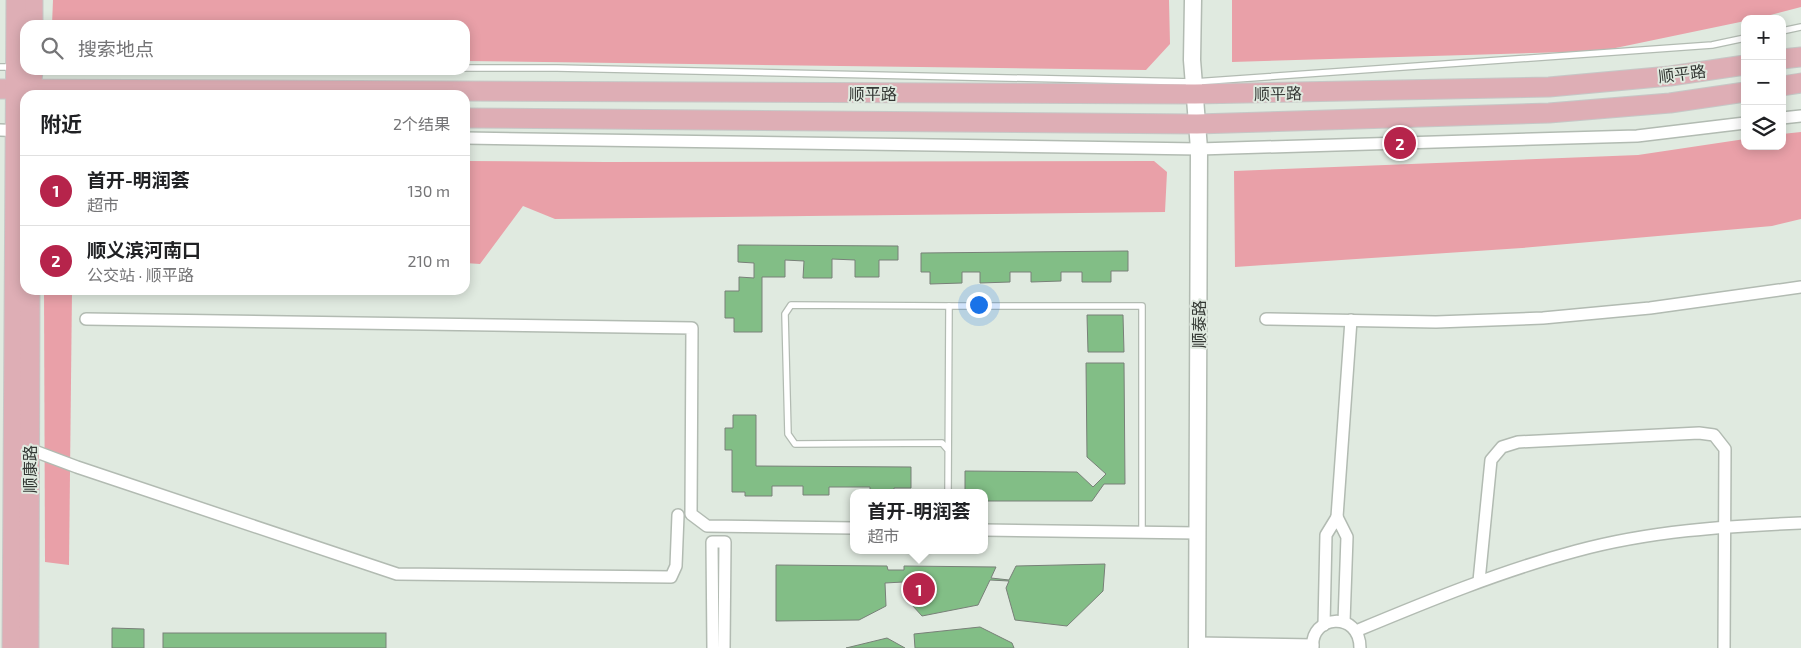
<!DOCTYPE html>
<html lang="zh">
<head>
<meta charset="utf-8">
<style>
	:root { --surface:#fff; --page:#f2f2f2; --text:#202124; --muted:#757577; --line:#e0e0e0; --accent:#b6244b }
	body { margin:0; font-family:"Exo 2","Noto Sans SC",sans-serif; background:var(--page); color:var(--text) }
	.controls { position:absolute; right:15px; top:15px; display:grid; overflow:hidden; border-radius:10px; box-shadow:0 2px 12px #0003 }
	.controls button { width:45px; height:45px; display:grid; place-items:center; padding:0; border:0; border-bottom:1px solid var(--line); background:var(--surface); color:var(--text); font:25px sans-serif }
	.you { position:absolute; left:978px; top:304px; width:18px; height:18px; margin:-12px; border:4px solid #fff; border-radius:50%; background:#1a73e8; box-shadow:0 0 0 8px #1a73e833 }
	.badge { display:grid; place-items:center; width:32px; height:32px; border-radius:50%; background:var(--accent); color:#fff; font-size:16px; font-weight:700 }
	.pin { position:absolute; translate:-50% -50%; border:2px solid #fff; box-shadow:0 1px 5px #0006 }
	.popup { position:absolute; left:850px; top:489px; width:138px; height:65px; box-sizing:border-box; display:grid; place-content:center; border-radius:10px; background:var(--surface); filter:drop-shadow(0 1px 4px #0005); font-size:16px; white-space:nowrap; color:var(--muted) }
	.popup b { font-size:19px; color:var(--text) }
	.popup::after { content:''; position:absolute; left:50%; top:100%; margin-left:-10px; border:10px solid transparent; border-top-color:var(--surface) }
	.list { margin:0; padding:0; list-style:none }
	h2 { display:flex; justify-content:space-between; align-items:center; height:65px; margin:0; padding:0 20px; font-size:21px }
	h2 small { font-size:16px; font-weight:400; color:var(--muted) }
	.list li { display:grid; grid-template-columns:32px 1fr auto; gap:15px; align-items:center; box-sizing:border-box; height:70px; padding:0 20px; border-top:1px solid var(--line) }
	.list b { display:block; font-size:19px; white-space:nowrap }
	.list p { margin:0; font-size:16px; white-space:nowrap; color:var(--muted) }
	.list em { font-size:16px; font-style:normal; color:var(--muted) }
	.icon { flex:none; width:28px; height:28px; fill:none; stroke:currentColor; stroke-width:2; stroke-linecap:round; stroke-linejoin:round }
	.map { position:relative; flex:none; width:1801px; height:648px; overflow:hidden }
	.search { position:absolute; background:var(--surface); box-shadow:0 2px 12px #0003; left:20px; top:20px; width:450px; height:55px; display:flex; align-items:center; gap:12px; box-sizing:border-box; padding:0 18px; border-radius:15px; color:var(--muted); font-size:19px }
	.panel { position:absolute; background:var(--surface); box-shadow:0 2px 12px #0003; left:20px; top:90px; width:450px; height:205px; border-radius:15px }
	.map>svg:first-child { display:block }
	.green { fill:#e9a0a8 }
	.building { fill:#82be86; stroke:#788078 }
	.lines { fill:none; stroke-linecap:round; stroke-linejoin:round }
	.lane-casing { stroke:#b2bbb2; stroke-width:8 }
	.street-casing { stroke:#b2bbb2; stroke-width:14 }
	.secondary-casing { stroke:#b2bbb2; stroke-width:19 }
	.primary-casing { stroke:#c6c7c6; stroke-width:21 }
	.lane { stroke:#fff; stroke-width:5.5 }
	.street { stroke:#fff; stroke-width:11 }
	.secondary { stroke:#fff; stroke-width:16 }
	.primary { stroke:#deaeb5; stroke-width:19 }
	.labels { text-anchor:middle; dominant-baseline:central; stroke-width:4; stroke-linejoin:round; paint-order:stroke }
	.street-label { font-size:16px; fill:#343834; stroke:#e0eae0 }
</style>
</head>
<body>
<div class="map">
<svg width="1801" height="648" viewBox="0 0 1801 648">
	<rect width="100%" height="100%" fill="#e0eae0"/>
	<g class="green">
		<polygon points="53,0 1169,0 1170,44 1146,70 465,61 465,25 52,25"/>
		<polygon points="1232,0 1801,0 1801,7 1755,19 1745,19 1745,21 1601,51 1232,62"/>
		<polygon points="1801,132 1801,219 1772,226 1522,248 1235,267 1234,171 1638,155 1745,139 1745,146 1782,146 1782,134"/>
		<polygon points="465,161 606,162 1154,161 1167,172 1165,212 555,219 523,206 480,264 465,263"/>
		<polygon points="44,290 72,290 69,565 45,562"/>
	</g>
	<g class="building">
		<polygon points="738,245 898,246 898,260 879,260 879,277 855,277 855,260 832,259 832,278 803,278 804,261 785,260 785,277 762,277 762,332 734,332 734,318 725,318 725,291 739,291 739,277 754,278 754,263 738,262"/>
		<polygon points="1128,251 1128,271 1111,271 1111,282 1082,282 1082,272 1061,272 1061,281 1031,282 1031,272 1010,272 1010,282 980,283 980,272 962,272 962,283 930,284 930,272 921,272 921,253"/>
		<polygon points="1087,315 1123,315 1124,352 1088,352"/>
		<polygon points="1086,363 1124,363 1125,484 1104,484 1092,501 984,501 984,493 965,493 965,471 1077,472 1093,487 1106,474 1087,457"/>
		<polygon points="733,415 756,415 756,466 911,467 911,488 894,488 894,493 870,493 870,487 829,487 829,495 803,495 803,486 772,486 772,496 745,496 745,492 732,492 732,450 725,450 725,428 733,428"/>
		<polygon points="1105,564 1103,591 1067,626 1015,620 1006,588 1009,581 990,580 978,605 922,616 903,595 903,582 885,583 886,606 859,620 776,621 776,565 887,566 888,570 904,570 904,566 996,567 991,578 1009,580 1016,566"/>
		<polygon points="980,627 1012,643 1014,648 915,648 914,634"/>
		<polygon points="112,628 144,629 144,648 112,648"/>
		<rect x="163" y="633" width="223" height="15"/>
		<polygon points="887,638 905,648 846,648"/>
	</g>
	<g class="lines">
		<defs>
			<g id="lane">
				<polyline points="1782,31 1801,27"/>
				<polyline points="0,67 13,67"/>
				<polyline points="465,68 557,68 1194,82 1712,45 1745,38"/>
				<polyline points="949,306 1142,306 1142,532"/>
				<polyline points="948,450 942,443 795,444 788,434 785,314 791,305 949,306 948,493"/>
			</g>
			<g id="street">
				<polyline points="1782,118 1801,116"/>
				<polyline points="0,130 25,131"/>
				<polyline points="465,138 1199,149 1637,136 1745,123"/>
				<polyline points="86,319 692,328 691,514 707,526 854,528"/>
				<polyline points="1266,319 1436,322 1543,318 1650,308 1801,287"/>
				<polyline points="29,449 77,467 397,574 671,577 676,566 678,515"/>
				<polyline points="1337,517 1351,320"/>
				<polyline points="984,530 1197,533"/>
				<polyline points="1479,581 1491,460 1502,447 1518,442 1699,433 1714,435 1725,449 1724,648"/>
				<polyline points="1324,625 1326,535 1337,517 1347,537 1344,622"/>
				<path d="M1356 631C1428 601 1501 571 1576 551 1649 531 1726 526 1801 523"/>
				<polyline points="1197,643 1313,645"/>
				<polyline points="713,648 712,542 725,542 724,648"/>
				<path d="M1313 648C1309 615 1360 610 1360 648"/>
			</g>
			<polyline id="secondary" points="1193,0 1192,60 1199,149 1197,648"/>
			<g id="primary">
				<polyline points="33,0 33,25"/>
				<polyline points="1782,59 1801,57"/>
				<polyline points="1782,86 1801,83"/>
				<polyline points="0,89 1195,94 1549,87 1670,76 1745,65"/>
				<polyline points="31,95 33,70"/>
				<polyline points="465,118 1197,124 1549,113 1670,103 1745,92"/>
				<polyline points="12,648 16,0"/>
				<polyline points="29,648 30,290"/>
			</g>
		</defs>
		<use href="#lane" class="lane-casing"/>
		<use href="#street" class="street-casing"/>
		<use href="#secondary" class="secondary-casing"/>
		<use href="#primary" class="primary-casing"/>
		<use href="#lane" class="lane"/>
		<use href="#street" class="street"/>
		<use href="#secondary" class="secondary"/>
		<use href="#primary" class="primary"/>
	</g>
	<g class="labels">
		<g class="street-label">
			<text transform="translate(1682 73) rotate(-7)">顺平路</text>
			<text x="873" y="93">顺平路</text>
			<text transform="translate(1278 93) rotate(-1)">顺平路</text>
			<text transform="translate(1198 324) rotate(-90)">顺泰路</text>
			<text transform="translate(29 469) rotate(-90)">顺康路</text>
		</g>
	</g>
</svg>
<div class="controls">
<button>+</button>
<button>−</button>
<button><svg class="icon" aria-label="layers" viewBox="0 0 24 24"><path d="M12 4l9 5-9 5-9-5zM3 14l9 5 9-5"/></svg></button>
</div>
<div class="you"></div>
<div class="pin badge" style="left:919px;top:589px">1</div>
<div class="popup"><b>首开-明润荟</b>超市</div>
<div class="pin badge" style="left:1400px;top:143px">2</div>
<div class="search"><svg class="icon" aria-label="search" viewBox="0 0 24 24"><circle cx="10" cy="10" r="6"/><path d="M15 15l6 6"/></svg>搜索地点</div>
<section class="panel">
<h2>附近<small>2个结果</small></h2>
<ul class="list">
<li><span class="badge">1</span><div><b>首开-明润荟</b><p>超市</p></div><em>130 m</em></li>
<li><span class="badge">2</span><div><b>顺义滨河南口</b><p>公交站 · 顺平路</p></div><em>210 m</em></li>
</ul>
</section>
</div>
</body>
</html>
